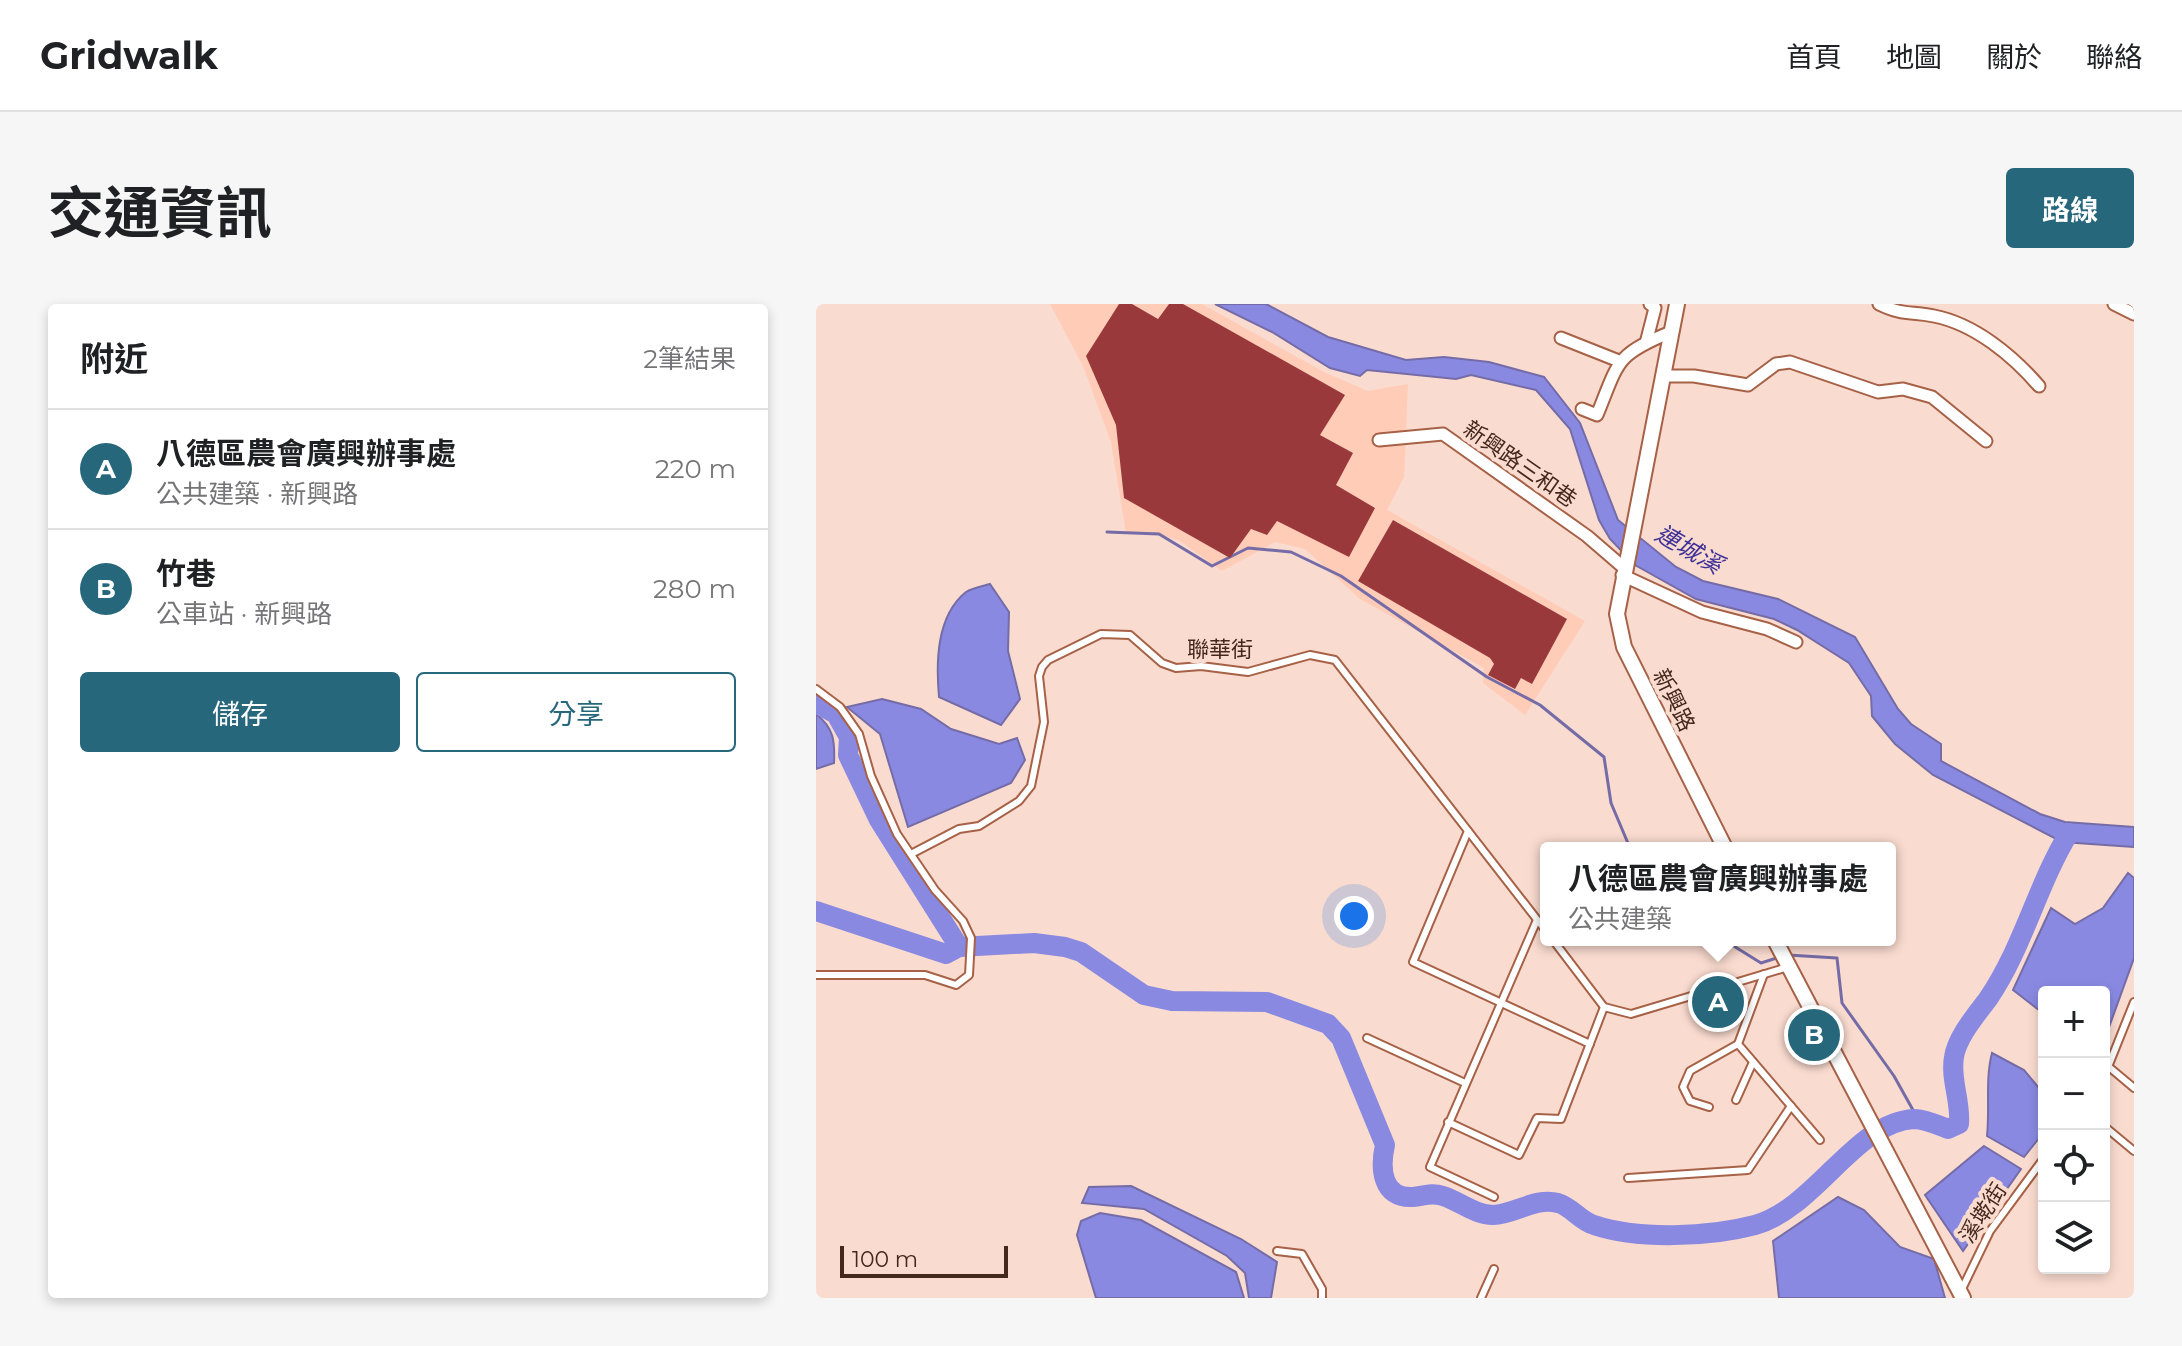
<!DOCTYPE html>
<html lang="zh-TW">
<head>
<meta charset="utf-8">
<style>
	:root { --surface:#fff; --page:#f6f6f6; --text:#202124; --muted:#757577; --line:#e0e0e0; --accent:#26677b }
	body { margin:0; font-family:Montserrat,"Noto Sans TC",sans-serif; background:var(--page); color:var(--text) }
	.controls { position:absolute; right:24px; bottom:24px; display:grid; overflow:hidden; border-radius:8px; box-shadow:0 4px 12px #0003 }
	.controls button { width:72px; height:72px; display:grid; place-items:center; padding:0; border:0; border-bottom:2px solid var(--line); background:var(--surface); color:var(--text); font:40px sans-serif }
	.scale { position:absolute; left:24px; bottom:20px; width:168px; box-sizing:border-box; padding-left:8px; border:4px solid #45281c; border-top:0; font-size:22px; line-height:28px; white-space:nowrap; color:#45281c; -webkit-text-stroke:6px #fadbcf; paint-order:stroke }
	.you { position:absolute; left:538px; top:612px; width:28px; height:28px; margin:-20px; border:6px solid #fff; border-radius:50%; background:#1a73e8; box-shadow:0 0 0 12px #1a73e833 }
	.badge { display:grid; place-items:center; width:52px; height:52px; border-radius:50%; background:var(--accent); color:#fff; font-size:26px; font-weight:700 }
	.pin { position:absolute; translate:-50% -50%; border:4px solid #fff; box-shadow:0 2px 8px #0006 }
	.popup { position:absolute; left:724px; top:538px; width:356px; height:104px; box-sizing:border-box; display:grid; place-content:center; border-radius:8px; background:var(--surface); filter:drop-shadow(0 2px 6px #0005); font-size:26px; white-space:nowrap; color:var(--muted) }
	.popup b { font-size:30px; color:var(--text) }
	.popup::after { content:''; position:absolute; left:50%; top:100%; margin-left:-16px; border:16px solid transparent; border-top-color:var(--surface) }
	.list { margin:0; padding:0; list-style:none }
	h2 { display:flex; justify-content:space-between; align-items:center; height:104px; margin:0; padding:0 32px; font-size:34px }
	h2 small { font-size:26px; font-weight:400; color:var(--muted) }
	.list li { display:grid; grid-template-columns:52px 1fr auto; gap:24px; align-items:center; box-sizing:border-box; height:120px; padding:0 32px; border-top:2px solid var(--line) }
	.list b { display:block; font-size:30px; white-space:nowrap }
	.list p { margin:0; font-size:26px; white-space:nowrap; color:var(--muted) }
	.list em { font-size:26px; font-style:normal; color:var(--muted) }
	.actions { display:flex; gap:16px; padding:24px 32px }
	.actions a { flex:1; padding:18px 0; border:2px solid var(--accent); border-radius:8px; text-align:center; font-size:28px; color:var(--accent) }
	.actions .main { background:var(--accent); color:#fff }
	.icon { flex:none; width:44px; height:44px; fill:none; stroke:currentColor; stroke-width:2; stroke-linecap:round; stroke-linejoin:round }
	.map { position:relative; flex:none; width:1318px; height:994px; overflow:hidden; border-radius:8px }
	header { display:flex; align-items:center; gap:48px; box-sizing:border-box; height:112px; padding:0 40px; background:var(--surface); border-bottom:2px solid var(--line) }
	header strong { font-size:38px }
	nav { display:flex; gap:44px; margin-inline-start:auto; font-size:28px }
	.intro { display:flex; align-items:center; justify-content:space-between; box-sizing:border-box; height:192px; padding:0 48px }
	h1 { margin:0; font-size:56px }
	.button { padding:20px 36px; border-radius:8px; background:var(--accent); color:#fff; font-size:28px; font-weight:700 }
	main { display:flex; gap:48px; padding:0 48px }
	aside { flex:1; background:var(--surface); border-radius:8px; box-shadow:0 4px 12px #0003 }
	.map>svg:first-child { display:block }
	.built { fill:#ffccb8 }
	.water { fill:#8989e2; stroke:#756ca7; stroke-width:2 }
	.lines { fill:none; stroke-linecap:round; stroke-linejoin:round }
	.stream { stroke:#756ca7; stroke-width:3 }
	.river { stroke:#8989e2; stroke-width:20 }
	.building { fill:#9a393b }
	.service-casing { stroke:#a66146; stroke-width:10 }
	.minor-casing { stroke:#a66146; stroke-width:15 }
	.tertiary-casing { stroke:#a66146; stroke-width:18 }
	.service { stroke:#fff; stroke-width:6 }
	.minor { stroke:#fff; stroke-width:11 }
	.tertiary { stroke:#fff; stroke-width:14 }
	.labels { text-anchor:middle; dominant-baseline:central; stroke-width:8; stroke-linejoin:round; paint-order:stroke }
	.street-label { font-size:22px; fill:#45281c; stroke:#fadbcf }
	.water-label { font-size:24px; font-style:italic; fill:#3e3198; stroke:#fadbcf }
</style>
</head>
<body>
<header>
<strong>Gridwalk</strong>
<nav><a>首頁</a><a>地圖</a><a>關於</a><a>聯絡</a></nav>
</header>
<div class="intro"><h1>交通資訊</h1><a class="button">路線</a></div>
<main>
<aside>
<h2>附近<small>2筆結果</small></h2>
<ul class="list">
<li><span class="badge">A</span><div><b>八德區農會廣興辦事處</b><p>公共建築 · 新興路</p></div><em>220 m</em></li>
<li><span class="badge">B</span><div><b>竹巷</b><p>公車站 · 新興路</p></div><em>280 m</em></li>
</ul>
<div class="actions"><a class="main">儲存</a><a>分享</a></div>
</aside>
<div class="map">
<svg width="1318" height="994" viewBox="0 0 1318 994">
	<rect width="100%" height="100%" fill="#fadbcf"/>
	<polygon class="built" points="234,0 386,0 508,68 552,87 592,80 588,173 571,206 769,317 709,411 667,379 668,364 544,295 489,245 459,238 406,267 364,237 339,229 310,229 295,138 267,62"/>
	<g class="water">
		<polygon points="399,0 450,0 512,33 590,56 628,53 673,58 728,73 764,119 802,216 860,263 887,277 962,295 1039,333 1082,405 1095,420 1125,440 1125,457 1224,510 1249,518 1318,523 1318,543 1246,538 1117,471 1079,440 1056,412 1055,392 1033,359 981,326 958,315 880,295 819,261 794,235 783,216 754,125 720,86 655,71 640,75 551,66 544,72 514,64 456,28"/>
		<path d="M174 280 193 308 192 347 204 395 185 421 123 393C120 359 120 312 150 288 156 284 167 282 174 280Z"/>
		<polygon points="66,395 105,405 135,425 183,440 201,434 209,456 195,479 92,523 64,430 31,403"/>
		<path d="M0 410C18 424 19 437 18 459L0 465Z"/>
		<polygon points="1312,569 1318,574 1318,654 1288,737 1288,688 1228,688 1228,710 1197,686 1235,604 1259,620 1287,604"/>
		<path d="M1176 749 1208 766 1228 790V828L1208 853 1171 832C1174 804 1169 776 1176 749Z"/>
		<polygon points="1168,842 1205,865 1147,947 1109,891"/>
		<polygon points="315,882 425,935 461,958 455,994 433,994 429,969 411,952 328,905 266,899 273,883"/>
		<polygon points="1022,893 1048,906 1084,943 1118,955 1129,994 963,994 957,937"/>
		<polygon points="284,909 325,916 420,968 428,994 280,994 261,931 265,917"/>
	</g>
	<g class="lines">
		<g class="stream">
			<polyline points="291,228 343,230 396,262 432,244 475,248 525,272 671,373 724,401 788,453 795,499 814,544"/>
			<polyline points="908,636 945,659 964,653"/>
			<polyline points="972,651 1021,654 1026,699 1078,772 1102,815"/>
		</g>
		<g class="river">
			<path d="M0 399 20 410 33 433 32 451 63 516 143 643 218 639 249 643 265 648 328 691 356 697 451 698 512 720 525 734 569 841C564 863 565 895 597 893 608 892 615 888 627 892 643 897 659 911 677 911 700 910 719 893 742 899 756 903 764 917 778 921 822 936 894 933 939 921 1000 904 1039 818 1098 815 1109 815 1122 821 1132 825L1143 820C1145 797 1134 775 1138 753 1141 733 1160 711 1172 695 1207 644 1221 581 1253 529"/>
			<polyline points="0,607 130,650 143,643"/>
		</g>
	</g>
	<g class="building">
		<polygon points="303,0 316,0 342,15 353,0 367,0 529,91 504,131 537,149 520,181 559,204 533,253 461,217 451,231 435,225 414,254 308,194 300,121 270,52"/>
		<polygon points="577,216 751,315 716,380 705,374 699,385 672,371 678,360 674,354 542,277"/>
	</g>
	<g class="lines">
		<defs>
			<g id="service">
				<polyline points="0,385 24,403 43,430 55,472 81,530 119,586 147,617 155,634 153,671 140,681 109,671 0,671"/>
				<polyline points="652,527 597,658 774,740"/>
				<polyline points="97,549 143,525 163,522 203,497 215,482 228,418 223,372 226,363 232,356 285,330 314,331 346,359 360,364 385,362 432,368 494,351 519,356 730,627"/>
				<polyline points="737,636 788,703 815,710 972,663"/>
				<polyline points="948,670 922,740 1004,836"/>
				<polyline points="551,734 649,779"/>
				<polyline points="1293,763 1318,784"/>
				<polyline points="1288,773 1318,698"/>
				<polyline points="920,796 937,758"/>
				<polyline points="893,803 874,797 867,783 874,767 922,740"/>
				<polyline points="632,818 703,851 721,814 745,815 788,703"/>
				<polyline points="1288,822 1318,847"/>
				<polyline points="812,874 932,866 975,802"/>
				<polyline points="678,893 614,863 721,616"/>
				<polyline points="461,947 486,950 506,985 506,994"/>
				<polyline points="1145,987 1174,927 1228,854"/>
				<polyline points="665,994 678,965"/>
			</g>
			<g id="minor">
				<path d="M1063 0C1088 12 1094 7 1118 12 1159 20 1197 52 1223 82"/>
				<polyline points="1298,0 1318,10"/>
				<polyline points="745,34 803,57"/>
				<polyline points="830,39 839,4 834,0"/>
				<polyline points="846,72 878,72 932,81 960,60 974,58 1062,88 1087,85 1116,93 1170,137"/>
				<path d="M766 105 781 111C803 57 799 51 855 28"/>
				<polyline points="563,136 627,130 771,232 807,263"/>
				<polyline points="806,271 886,308 951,325 980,338"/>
			</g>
			<g id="tertiary">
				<polyline points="861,0 801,310 808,343 909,544"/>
				<polyline points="959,636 1147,994"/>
			</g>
		</defs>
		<use href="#service" class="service-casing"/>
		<use href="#minor" class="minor-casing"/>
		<use href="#tertiary" class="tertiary-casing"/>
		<use href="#service" class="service"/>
		<use href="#minor" class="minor"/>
		<use href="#tertiary" class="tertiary"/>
	</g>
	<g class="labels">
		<g class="street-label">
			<text transform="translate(704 160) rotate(35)">新興路三和巷</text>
			<text x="404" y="345">聯華街</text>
			<text transform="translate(858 396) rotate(64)">新興路</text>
			<text transform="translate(1167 909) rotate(-57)">溪墘街</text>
		</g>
		<g class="water-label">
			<text transform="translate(873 245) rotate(30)">連城溪</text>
		</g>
	</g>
</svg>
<div class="controls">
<button>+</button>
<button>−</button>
<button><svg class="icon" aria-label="locate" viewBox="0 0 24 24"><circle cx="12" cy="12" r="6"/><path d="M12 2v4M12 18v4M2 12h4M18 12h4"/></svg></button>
<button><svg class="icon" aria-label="layers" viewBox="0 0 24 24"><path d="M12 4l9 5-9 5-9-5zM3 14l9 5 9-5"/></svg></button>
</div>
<div class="scale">100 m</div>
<div class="you"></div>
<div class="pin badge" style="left:902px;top:698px">A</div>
<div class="popup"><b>八德區農會廣興辦事處</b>公共建築</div>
<div class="pin badge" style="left:998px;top:731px">B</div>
</div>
</main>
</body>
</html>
